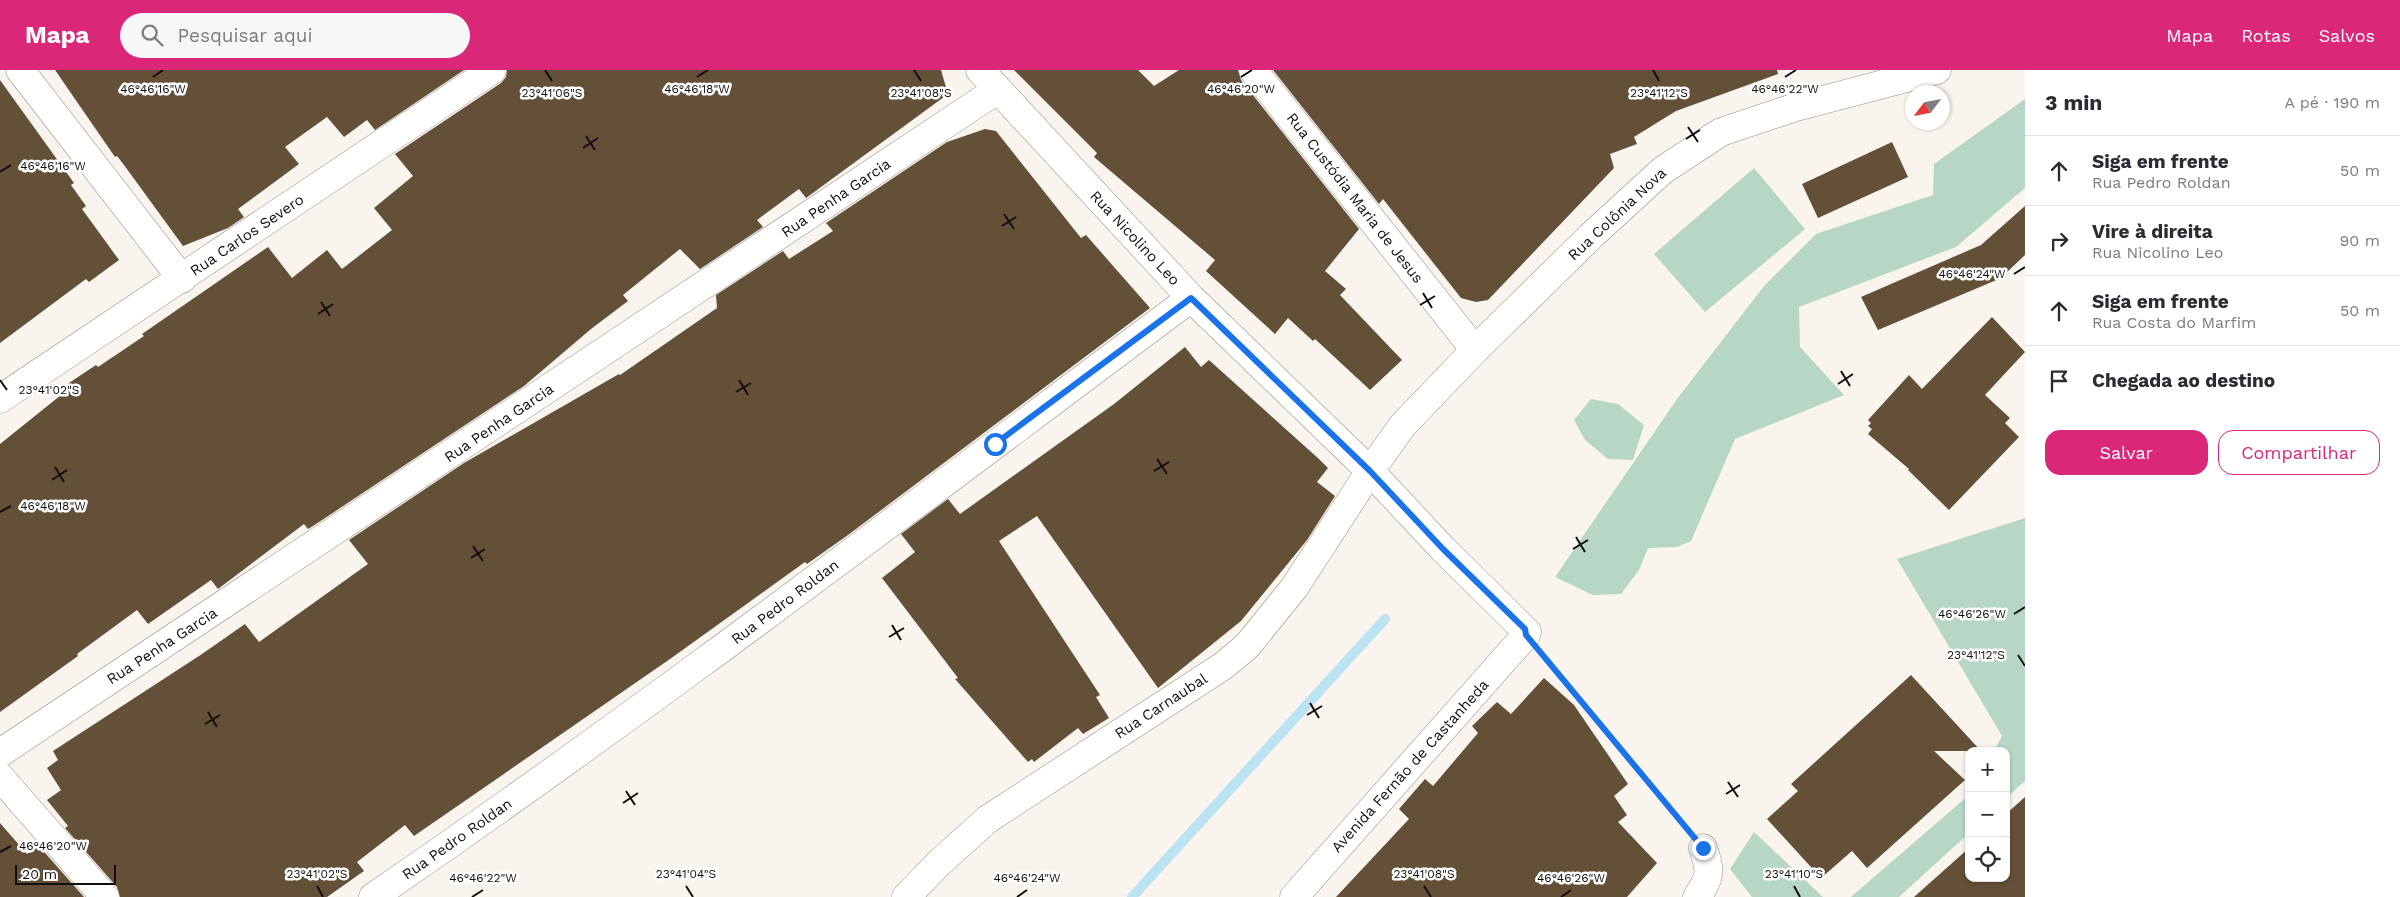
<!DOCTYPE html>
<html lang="pt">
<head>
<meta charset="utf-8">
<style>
	:root { --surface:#fff; --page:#f7f7f7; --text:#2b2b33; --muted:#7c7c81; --line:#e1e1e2; --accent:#db2777 }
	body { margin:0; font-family:"Work Sans",sans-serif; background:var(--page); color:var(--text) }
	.controls { position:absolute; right:15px; bottom:15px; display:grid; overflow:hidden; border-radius:10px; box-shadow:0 1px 4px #0004 }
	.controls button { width:45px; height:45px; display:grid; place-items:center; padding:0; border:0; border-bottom:1px solid var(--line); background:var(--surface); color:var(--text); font:25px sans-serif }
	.compass { position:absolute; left:1905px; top:15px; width:45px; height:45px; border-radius:50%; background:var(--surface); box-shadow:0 1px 4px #0004; rotate:238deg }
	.scale { position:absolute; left:15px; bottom:12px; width:101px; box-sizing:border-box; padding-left:5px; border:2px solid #110f0d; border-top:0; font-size:14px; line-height:18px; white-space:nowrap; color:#110f0d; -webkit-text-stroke:4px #fff; paint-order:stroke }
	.stop { position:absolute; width:15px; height:15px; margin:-11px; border:4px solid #1a73e8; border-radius:50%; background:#fff }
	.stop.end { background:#1a73e8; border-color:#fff; box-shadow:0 1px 5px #0008 }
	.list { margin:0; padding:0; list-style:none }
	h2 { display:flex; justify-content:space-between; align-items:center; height:65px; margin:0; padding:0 20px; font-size:21px }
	h2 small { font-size:16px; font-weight:400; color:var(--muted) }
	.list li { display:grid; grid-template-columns:32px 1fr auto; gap:15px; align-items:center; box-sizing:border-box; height:70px; padding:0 20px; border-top:1px solid var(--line) }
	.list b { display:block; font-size:19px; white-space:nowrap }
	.list p { margin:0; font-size:16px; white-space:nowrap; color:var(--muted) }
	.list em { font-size:16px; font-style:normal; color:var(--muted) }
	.actions { display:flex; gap:10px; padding:15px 20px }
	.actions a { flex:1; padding:11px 0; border:1px solid var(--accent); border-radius:15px; text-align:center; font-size:18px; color:var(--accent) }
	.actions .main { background:var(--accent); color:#fff }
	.icon { flex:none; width:28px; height:28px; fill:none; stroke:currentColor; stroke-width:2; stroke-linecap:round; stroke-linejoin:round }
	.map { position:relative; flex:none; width:2025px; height:827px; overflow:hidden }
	header { display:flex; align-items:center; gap:30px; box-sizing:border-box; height:70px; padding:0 25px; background:var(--accent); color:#fff }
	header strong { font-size:24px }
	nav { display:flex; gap:28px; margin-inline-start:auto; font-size:18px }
	.search { width:350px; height:45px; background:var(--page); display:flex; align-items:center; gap:12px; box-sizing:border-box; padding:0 18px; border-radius:28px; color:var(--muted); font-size:19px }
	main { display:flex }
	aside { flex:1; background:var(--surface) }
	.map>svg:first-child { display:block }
	.green { fill:#b6d7c6 }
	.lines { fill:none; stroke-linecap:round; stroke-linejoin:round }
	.stream { stroke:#bbe3f2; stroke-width:10 }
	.building { fill:#645037 }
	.minor-casing { stroke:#918c87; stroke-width:29 }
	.path { stroke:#908c88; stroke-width:3; stroke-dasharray:5 2.5; stroke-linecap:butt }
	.minor { stroke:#fff; stroke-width:28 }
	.route { stroke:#1a73e8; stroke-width:6 }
	.ticks { fill:none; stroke:#110f0d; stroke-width:2 }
	.labels { text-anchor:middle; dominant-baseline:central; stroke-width:5; stroke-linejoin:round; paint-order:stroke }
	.street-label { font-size:15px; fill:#110f0d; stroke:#fff }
	.ticks-label { font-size:12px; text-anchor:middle; fill:#110f0d; stroke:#fff; stroke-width:5; stroke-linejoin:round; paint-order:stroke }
</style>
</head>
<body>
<header>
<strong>Mapa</strong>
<div class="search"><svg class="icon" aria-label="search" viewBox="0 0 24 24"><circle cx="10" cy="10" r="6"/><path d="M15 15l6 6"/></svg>Pesquisar aqui</div>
<nav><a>Mapa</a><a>Rotas</a><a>Salvos</a></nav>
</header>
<main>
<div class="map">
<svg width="2025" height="827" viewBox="0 0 2025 827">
	<rect width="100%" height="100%" fill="#faf4ee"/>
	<g class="green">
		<polygon points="2025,29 2025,118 1956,177 1799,237 1800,277 1844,325 1735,369 1691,471 1677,477 1648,478 1639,500 1621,524 1593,525 1555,507 1677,329 1764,216 1816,164 1933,125 1934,94"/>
		<polygon points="1754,98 1805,159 1705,242 1654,184"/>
		<polygon points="1591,329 1618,334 1644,355 1633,390 1608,389 1585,370 1574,350"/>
		<polygon points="2025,448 2025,711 2006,728 2006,681 1994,681 2002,666 1897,489"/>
		<polygon points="1969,725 1969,763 1899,827 1851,827"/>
		<polygon points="1754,762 1823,827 1752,827 1730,799"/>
	</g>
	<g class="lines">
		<polyline class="stream" points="1132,827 1385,549"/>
	</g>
	<g class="building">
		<polygon points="55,0 464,0 375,60 367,50 344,67 327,47 285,77 299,94 238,139 244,147 228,158 183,176 124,95 117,86 115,87"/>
		<polygon points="507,0 941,0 948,24 806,128 799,119 757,150 763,157 700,199 680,179 623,225 628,231 591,259 524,316 313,456 308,459 304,454 218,519 211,510 148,554 137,540 77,584 78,586 0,642 0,374 66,321 63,317 96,295 98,297 144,266 142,264 268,177 292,208 327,180 342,199 392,160 374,138 413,106 395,84 501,13 506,7"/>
		<polygon points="1014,0 1138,0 1154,16 1179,0 1238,0 1241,10 1359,159 1325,201 1346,219 1340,225 1402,290 1370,320 1315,269 1313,271 1288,248 1275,264 1206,201 1215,190 1094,87 1097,83"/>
		<polygon points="1273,0 1777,0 1778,4 1676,41 1634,67 1637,74 1610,84 1614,98 1488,230 1476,232 1461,228 1383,129 1379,134"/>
		<polygon points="0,10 74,113 71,115 86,136 82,139 119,190 89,212 86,209 0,273"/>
		<polygon points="985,59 996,61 1081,168 1086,165 1150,238 848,465 807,494 805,492 670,589 414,766 405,755 357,792 364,801 327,827 120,827 117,817 65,758 68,756 47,730 61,720 47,698 58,690 53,681 202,584 245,554 259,572 368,494 349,470 464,393 619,304 620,305 717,238 716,225 783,181 789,189 833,161 826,153 947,72"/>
		<polygon points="1892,72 1908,107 1818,148 1802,114"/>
		<polygon points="2025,136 2025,185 2006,203 2006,206 1878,260 1861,227 1981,175"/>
		<polygon points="1992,247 2025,282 1985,325 2010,348 2005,353 2019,367 1949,440 1908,400 1909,399 1868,364 1872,359 1868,356 1871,353 1868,350 1909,305 1922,319"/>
		<polygon points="1185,277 1201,297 1209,290 1319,389 1328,398 1317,412 1335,426 1307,470 1241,551 1158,618 1037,446 999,471 1100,625 1096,627 1109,648 1083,664 1078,658 1034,692 1032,689 1028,692 955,609 958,608 882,508 915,482 901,464 948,429 960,444 1114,334"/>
		<polygon points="1911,605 1981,681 1934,681 1965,710 1867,798 1852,781 1821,808 1767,749 1798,721 1791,714"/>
		<polygon points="1544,608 1574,635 1628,714 1614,726 1627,745 1618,752 1657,793 1627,827 1336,827 1409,749 1399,739 1425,709 1433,716 1478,663 1472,656 1497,632 1511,644"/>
		<polygon points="2025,727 2025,827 1914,827 1969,778 1969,808 2006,808 2006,744"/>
		<polygon points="0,753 27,784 39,776 84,827 0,827"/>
	</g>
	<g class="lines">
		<defs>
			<g id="minor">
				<polyline points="20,0 182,209"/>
				<polyline points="980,0 1191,228 1370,401 1443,479 1527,562 1526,565 1294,827"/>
				<polyline points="1253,0 1475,280"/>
				<polyline points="0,329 492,0"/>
				<polyline points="0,683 997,20"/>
				<polyline points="0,707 105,827"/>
				<path d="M373 827C652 636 920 430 1191 228"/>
				<polyline points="906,827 939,793 988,749 1223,596 1247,576 1294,518 1370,401 1403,355 1475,280 1591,166 1663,100 1721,62 1796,37 1937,0"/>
				<path d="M1697 827C1711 806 1711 802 1703 778"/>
			</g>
		</defs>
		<use href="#minor" class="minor-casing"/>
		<polyline class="path" points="1547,590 1683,755"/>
		<use href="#minor" class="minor"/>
	</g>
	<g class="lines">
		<polyline class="route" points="995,374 1191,228 1370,401 1443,479 1525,559 1526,565 1703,778"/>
	</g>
	<path class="ticks" d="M545 0 552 11M914 0 921 11M1653 0 1659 11M153 7 163 0M697 7 708 0M1241 7 1252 0M1785 7 1796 0M1688 57 1698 72M586 66 595 80M1686 69 1700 60M583 78 598 68M0 102 11 95M1004 144 1014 159M1002 156 1016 147M2014 204 2025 197M1423 223 1432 238M321 232 330 246M1420 235 1435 226M318 244 333 234M1841 301 1850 316M0 310 7 320M739 310 748 325M1838 314 1853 304M736 322 751 313M1157 389 1167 404M55 397 64 412M1154 401 1169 392M52 410 67 400M0 442 11 436M1576 467 1585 482M473 476 483 491M1573 479 1588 470M471 488 485 479M2014 544 2025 537M892 555 901 570M889 567 904 558M2018 585 2025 596M1310 633 1319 648M208 642 217 657M1307 645 1322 636M205 654 220 645M1728 712 1738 727M626 721 635 735M1726 724 1740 715M623 733 638 723M0 782 11 776M317 816 323 827M686 816 693 827M1424 816 1431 827M1794 816 1800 827M472 827 483 820M1017 827 1027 820M1561 827 1571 820"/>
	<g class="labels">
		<g class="street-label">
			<text transform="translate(836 128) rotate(-34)">Rua Penha Garcia</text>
			<text transform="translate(1355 128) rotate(52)">Rua Custódia Maria de Jesus</text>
			<text transform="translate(1617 144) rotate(-43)">Rua Colônia Nova</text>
			<text transform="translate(247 165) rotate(-34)">Rua Carlos Severo</text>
			<text transform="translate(1135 168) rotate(47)">Rua Nicolino Leo</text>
			<text transform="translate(499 353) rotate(-34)">Rua Penha Garcia</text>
			<text transform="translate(785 532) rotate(-37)">Rua Pedro Roldan</text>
			<text transform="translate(162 576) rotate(-33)">Rua Penha Garcia</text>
			<text transform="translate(1161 636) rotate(-33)">Rua Carnaubal</text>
			<text transform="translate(1410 696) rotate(-48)">Avenida Fernão de Castanheda</text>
			<text transform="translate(457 769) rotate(-35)">Rua Pedro Roldan</text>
		</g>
	</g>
	<g class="ticks-label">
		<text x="697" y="23">46°46'18"W</text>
		<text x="153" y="23">46°46'16"W</text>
		<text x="1241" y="23">46°46'20"W</text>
		<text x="1785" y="23">46°46'22"W</text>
		<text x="552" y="27">23°41'06"S</text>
		<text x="921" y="27">23°41'08"S</text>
		<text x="1659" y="27">23°41'12"S</text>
		<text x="53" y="100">46°46'16"W</text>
		<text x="1972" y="208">46°46'24"W</text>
		<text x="49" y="324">23°41'02"S</text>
		<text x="53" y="440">46°46'18"W</text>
		<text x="1972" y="548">46°46'26"W</text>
		<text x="1976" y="589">23°41'12"S</text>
		<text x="53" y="780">46°46'20"W</text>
		<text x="317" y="808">23°41'02"S</text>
		<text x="686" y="808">23°41'04"S</text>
		<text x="1424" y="808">23°41'08"S</text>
		<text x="1794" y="808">23°41'10"S</text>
		<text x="483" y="812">46°46'22"W</text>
		<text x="1027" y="812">46°46'24"W</text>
		<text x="1571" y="812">46°46'26"W</text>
	</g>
</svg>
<div class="controls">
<button>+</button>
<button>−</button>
<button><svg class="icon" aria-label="locate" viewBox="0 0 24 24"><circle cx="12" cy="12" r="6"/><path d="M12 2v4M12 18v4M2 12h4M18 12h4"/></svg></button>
</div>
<svg class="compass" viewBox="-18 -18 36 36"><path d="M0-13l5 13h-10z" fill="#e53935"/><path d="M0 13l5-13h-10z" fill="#7c7c81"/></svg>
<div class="scale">20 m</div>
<div class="stop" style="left:995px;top:374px"></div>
<div class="stop end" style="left:1703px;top:778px"></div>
</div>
<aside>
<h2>3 min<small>A pé · 190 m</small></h2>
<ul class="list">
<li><svg class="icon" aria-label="ahead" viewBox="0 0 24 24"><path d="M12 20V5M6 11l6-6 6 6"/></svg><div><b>Siga em frente</b><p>Rua Pedro Roldan</p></div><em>50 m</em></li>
<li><svg class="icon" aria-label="right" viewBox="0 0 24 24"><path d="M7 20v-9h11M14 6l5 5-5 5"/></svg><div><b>Vire à direita</b><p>Rua Nicolino Leo</p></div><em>90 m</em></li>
<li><svg class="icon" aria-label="ahead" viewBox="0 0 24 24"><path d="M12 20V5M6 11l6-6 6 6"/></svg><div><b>Siga em frente</b><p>Rua Costa do Marfim</p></div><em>50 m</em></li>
<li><svg class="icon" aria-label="arrive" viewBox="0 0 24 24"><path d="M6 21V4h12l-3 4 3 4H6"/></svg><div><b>Chegada ao destino</b></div></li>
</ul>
<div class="actions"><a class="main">Salvar</a><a>Compartilhar</a></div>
</aside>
</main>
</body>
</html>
